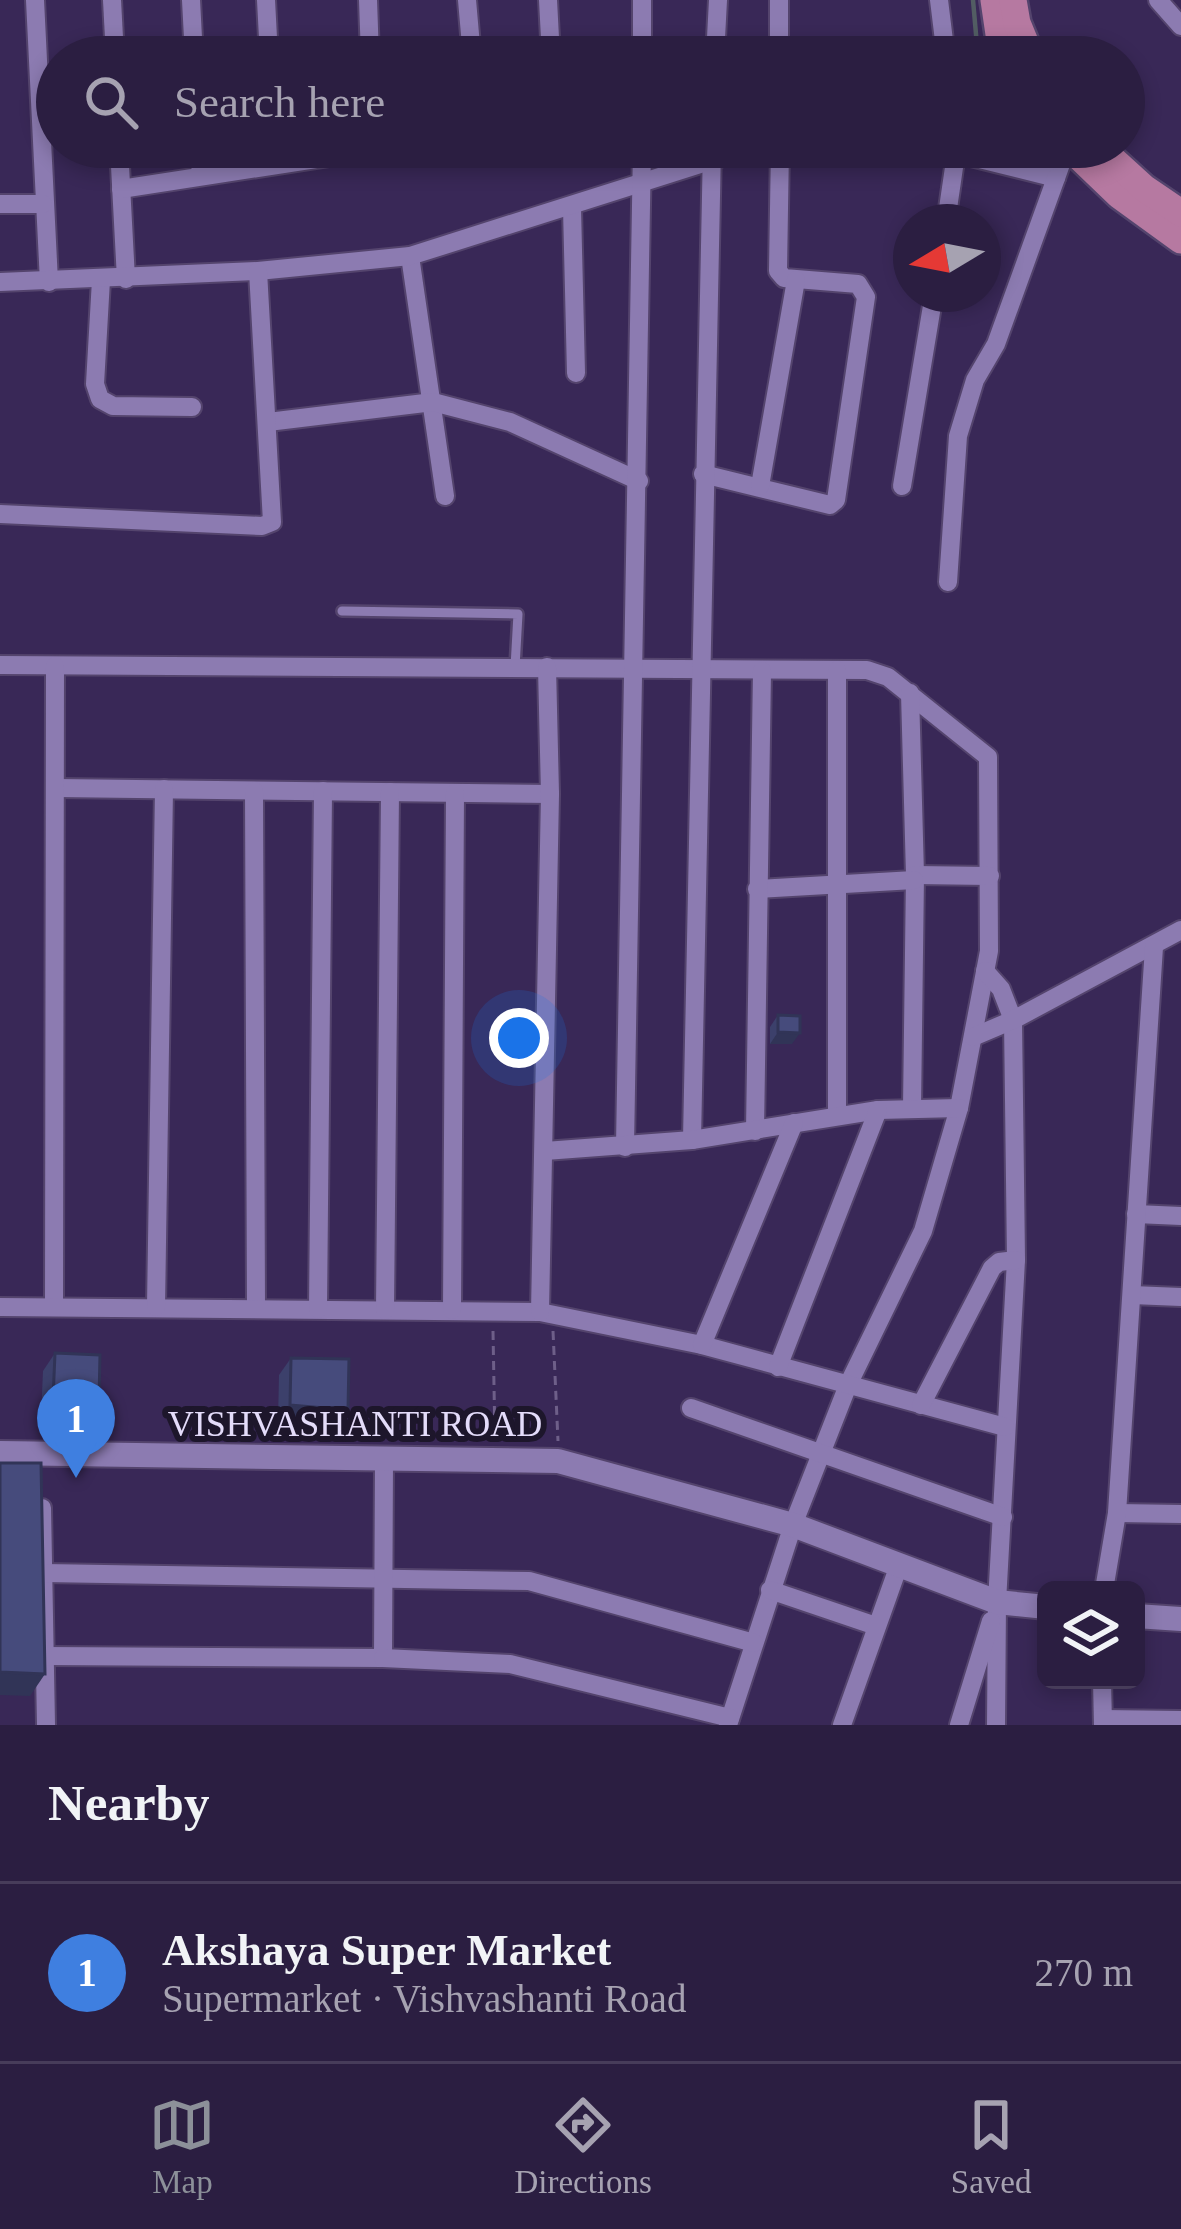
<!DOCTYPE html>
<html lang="en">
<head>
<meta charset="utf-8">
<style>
	:root { --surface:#2b1e41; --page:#332748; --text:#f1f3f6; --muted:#a6a2b1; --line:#473c5a; --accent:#8c9099 }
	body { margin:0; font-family:"Times New Roman",serif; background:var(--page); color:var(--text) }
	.controls { position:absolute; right:36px; bottom:36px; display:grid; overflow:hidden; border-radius:18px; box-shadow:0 6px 18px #0003 }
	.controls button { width:108px; height:108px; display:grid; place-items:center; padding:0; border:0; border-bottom:3px solid var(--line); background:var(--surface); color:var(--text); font:60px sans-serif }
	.compass { position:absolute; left:893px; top:204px; width:108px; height:108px; border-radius:50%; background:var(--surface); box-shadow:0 6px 18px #0003; rotate:260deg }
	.you { position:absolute; left:519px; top:1038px; width:42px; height:42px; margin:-30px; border:9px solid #fff; border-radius:50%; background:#1a73e8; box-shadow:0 0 0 18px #1a73e833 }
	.badge { display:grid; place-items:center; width:78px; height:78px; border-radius:50%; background:var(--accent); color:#fff; font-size:39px; font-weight:700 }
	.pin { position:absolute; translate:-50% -99px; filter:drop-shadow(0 3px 6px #0008) }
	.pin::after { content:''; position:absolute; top:63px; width:42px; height:36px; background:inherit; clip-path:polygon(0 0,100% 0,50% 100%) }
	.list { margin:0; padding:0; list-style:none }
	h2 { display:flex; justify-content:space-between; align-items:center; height:156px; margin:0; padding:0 48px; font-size:51px }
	h2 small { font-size:39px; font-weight:400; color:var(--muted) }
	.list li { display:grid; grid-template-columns:78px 1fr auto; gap:36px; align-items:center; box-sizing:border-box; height:180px; padding:0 48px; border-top:3px solid var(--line) }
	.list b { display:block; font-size:45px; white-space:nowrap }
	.list p { margin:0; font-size:39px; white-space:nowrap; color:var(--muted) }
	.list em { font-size:39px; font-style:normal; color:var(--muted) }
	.icon { flex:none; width:66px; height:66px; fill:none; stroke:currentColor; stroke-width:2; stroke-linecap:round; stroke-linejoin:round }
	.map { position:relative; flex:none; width:1181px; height:1725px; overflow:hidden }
	.search { position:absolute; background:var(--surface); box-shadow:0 6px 18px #0003; left:36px; right:36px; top:36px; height:132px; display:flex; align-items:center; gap:30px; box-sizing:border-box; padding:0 42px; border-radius:66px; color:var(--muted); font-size:45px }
	.sheet { height:336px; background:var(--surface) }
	nav { display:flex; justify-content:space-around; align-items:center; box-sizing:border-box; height:168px; border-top:3px solid var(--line); background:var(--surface); font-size:33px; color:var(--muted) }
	nav a { display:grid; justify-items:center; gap:6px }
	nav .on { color:var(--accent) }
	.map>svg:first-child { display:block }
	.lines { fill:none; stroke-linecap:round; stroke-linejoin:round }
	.stream { stroke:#525d63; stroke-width:4.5 }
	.lane-casing { stroke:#54446d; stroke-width:14 }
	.street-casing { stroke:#54446d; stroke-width:22 }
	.secondary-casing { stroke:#54446d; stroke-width:28 }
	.primary-casing { stroke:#54446d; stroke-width:32 }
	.path { stroke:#6e5f89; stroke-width:3; stroke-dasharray:9 6; stroke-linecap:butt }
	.lane { stroke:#8c7bb1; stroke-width:9 }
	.street { stroke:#8c7bb1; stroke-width:18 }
	.secondary { stroke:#8c7bb1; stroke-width:24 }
	.primary { stroke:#b679a1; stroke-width:27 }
	.wall { fill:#3c406b }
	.shaded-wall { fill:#313457 }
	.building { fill:#464b7c; stroke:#313457; stroke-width:3 }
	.labels { text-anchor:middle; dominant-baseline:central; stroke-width:12; stroke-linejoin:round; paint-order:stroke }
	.street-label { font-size:36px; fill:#e4dcfa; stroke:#1d162b }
</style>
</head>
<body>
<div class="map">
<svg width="1181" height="1725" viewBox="0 0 1181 1725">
	<rect width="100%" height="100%" fill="#392857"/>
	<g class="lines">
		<polyline class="stream" points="973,0 978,57"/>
		<defs>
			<polyline id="lane" points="342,611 518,614 515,667"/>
			<g id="street">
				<polyline points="35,0 49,282"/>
				<polyline points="112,0 115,57"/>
				<polyline points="191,0 194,57"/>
				<polyline points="266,0 269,57"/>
				<polyline points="368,0 370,57"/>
				<polyline points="467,0 472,57"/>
				<polyline points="548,0 551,57"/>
				<polyline points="779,0 779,57"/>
				<polyline points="939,0 946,57"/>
				<polyline points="1158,0 1181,26"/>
				<polyline points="642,57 642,0"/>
				<polyline points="715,57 718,0"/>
				<polyline points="119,147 126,279"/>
				<polyline points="199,147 201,176"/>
				<polyline points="931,147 1056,178 1067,147"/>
				<polyline points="121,189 394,147"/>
				<polyline points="0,204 43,204"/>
				<polyline points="572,208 576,373"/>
				<polyline points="946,222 957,147"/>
				<polyline points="410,256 445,496"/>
				<polyline points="101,280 95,384 100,399 113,406 192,407"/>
				<polyline points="0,282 258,271 410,256 754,147"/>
				<polyline points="268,422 433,402 510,422 639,481"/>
				<polyline points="703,474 830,505 836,500 866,297 858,284 784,278 778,271 780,147"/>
				<polyline points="760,486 796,280"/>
				<polyline points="902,486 934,294"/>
				<polyline points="0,514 262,526 272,522 258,271"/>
				<polyline points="948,582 958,436 975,380 996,344 1056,178"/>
				<polyline points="0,665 867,670 888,677 988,757 989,951 959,1108 923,1231 848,1385 793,1525 728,1725"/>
				<polyline points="910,693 915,875 912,1108"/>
				<polyline points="57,788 550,794"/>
				<polyline points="254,791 256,1308"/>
				<polyline points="915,875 990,876"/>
				<polyline points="757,889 914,880"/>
				<polyline points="985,971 1001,989 1013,1020 1016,1260 997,1602 996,1725"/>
				<polyline points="973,1037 1013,1020 1181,930"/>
				<polyline points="837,1116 837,670"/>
				<polyline points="755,1131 762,671"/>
				<polyline points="692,1140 712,147"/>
				<polyline points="625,1147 642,147"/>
				<polyline points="545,1151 692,1140 878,1110 959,1108"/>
				<polyline points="1136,1214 1181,1216"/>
				<polyline points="1132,1295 1181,1297"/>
				<polyline points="54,1306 55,666"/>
				<polyline points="0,1307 540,1312 702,1345 1005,1427"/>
				<polyline points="156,1307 164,789"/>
				<polyline points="318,1309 323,791"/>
				<polyline points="385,1310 390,792"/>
				<polyline points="452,1310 455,793"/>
				<polyline points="540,1312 550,794 547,667"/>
				<polyline points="702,1345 794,1123"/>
				<polyline points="778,1367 878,1110"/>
				<polyline points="921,1405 992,1268 999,1262 1016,1260"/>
				<polyline points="691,1408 1003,1517"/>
				<polyline points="42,1508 46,1725"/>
				<polyline points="1117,1513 1181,1514"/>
				<polyline points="44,1573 529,1581 754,1643"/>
				<polyline points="770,1590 876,1626"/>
				<polyline points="1104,1590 1117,1513 1154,947"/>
				<polyline points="44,1656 383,1658 384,1461"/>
				<polyline points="383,1658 510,1664 730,1718"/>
				<polyline points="1102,1680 1103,1725"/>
				<polyline points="1103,1719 1181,1720"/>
				<polyline points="842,1725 899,1565"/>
				<polyline points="959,1725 991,1621"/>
			</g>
			<g id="secondary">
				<polyline points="0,1453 558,1461 793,1525 997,1602 1046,1607"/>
				<polyline points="1136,1616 1181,1619"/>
			</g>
			<g id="primary">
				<polyline points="994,0 1000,41 1007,57"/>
				<polyline points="1013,0 1017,23 1031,57"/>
				<polyline points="1069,147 1119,195 1181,240"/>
				<polyline points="1099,147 1144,188 1181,213"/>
			</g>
		</defs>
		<use href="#lane" class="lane-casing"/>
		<use href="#street" class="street-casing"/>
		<use href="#secondary" class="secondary-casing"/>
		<use href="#primary" class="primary-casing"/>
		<g class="path">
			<polyline points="493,1331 495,1441"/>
			<polyline points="553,1331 558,1441"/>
		</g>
		<use href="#lane" class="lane"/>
		<use href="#street" class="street"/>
		<use href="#secondary" class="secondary"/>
		<use href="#primary" class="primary"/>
	</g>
	<g class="wall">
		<polygon points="778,1015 792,1044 770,1044 770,1027"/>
		<polygon points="55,1353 87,1417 41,1417 43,1371"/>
		<polygon points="291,1358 336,1427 278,1422 279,1375"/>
	</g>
	<g class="shaded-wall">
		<polygon points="778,1032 800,1033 792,1044 770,1044"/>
		<polygon points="53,1400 99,1400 87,1417 41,1417"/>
		<polygon points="290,1405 348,1410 336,1427 278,1422"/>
		<polygon points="0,1672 45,1674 30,1696 0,1695"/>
	</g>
	<g class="building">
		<polygon points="778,1015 800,1016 800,1033 778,1032"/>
		<polygon points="55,1353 100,1355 99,1400 53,1400"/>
		<polygon points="291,1358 349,1359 348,1410 290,1405"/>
		<polygon points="0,1463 41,1463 45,1674 0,1672"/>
	</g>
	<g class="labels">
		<g class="street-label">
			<text x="355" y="1424">VISHVASHANTI ROAD</text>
		</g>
	</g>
</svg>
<div class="controls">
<button><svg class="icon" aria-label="layers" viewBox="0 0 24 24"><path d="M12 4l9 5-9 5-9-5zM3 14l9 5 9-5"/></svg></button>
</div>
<svg class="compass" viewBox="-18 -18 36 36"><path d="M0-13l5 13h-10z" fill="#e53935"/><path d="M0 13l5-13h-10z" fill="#a6a2b1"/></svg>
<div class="you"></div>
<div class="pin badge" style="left:76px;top:1478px;background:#3f7fe0">1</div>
<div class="search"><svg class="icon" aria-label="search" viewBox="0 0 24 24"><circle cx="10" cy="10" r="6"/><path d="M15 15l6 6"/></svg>Search here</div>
</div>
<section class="sheet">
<h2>Nearby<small></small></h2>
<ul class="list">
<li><span class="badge" style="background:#3f7fe0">1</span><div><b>Akshaya Super Market</b><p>Supermarket · Vishvashanti Road</p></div><em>270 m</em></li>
</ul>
</section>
<nav>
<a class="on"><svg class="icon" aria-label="map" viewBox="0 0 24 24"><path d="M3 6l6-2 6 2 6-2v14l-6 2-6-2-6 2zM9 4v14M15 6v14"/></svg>Map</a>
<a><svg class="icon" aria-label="directions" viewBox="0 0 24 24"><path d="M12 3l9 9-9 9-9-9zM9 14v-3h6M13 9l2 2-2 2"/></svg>Directions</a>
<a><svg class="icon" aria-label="saved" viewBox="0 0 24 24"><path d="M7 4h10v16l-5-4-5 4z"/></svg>Saved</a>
</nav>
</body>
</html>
